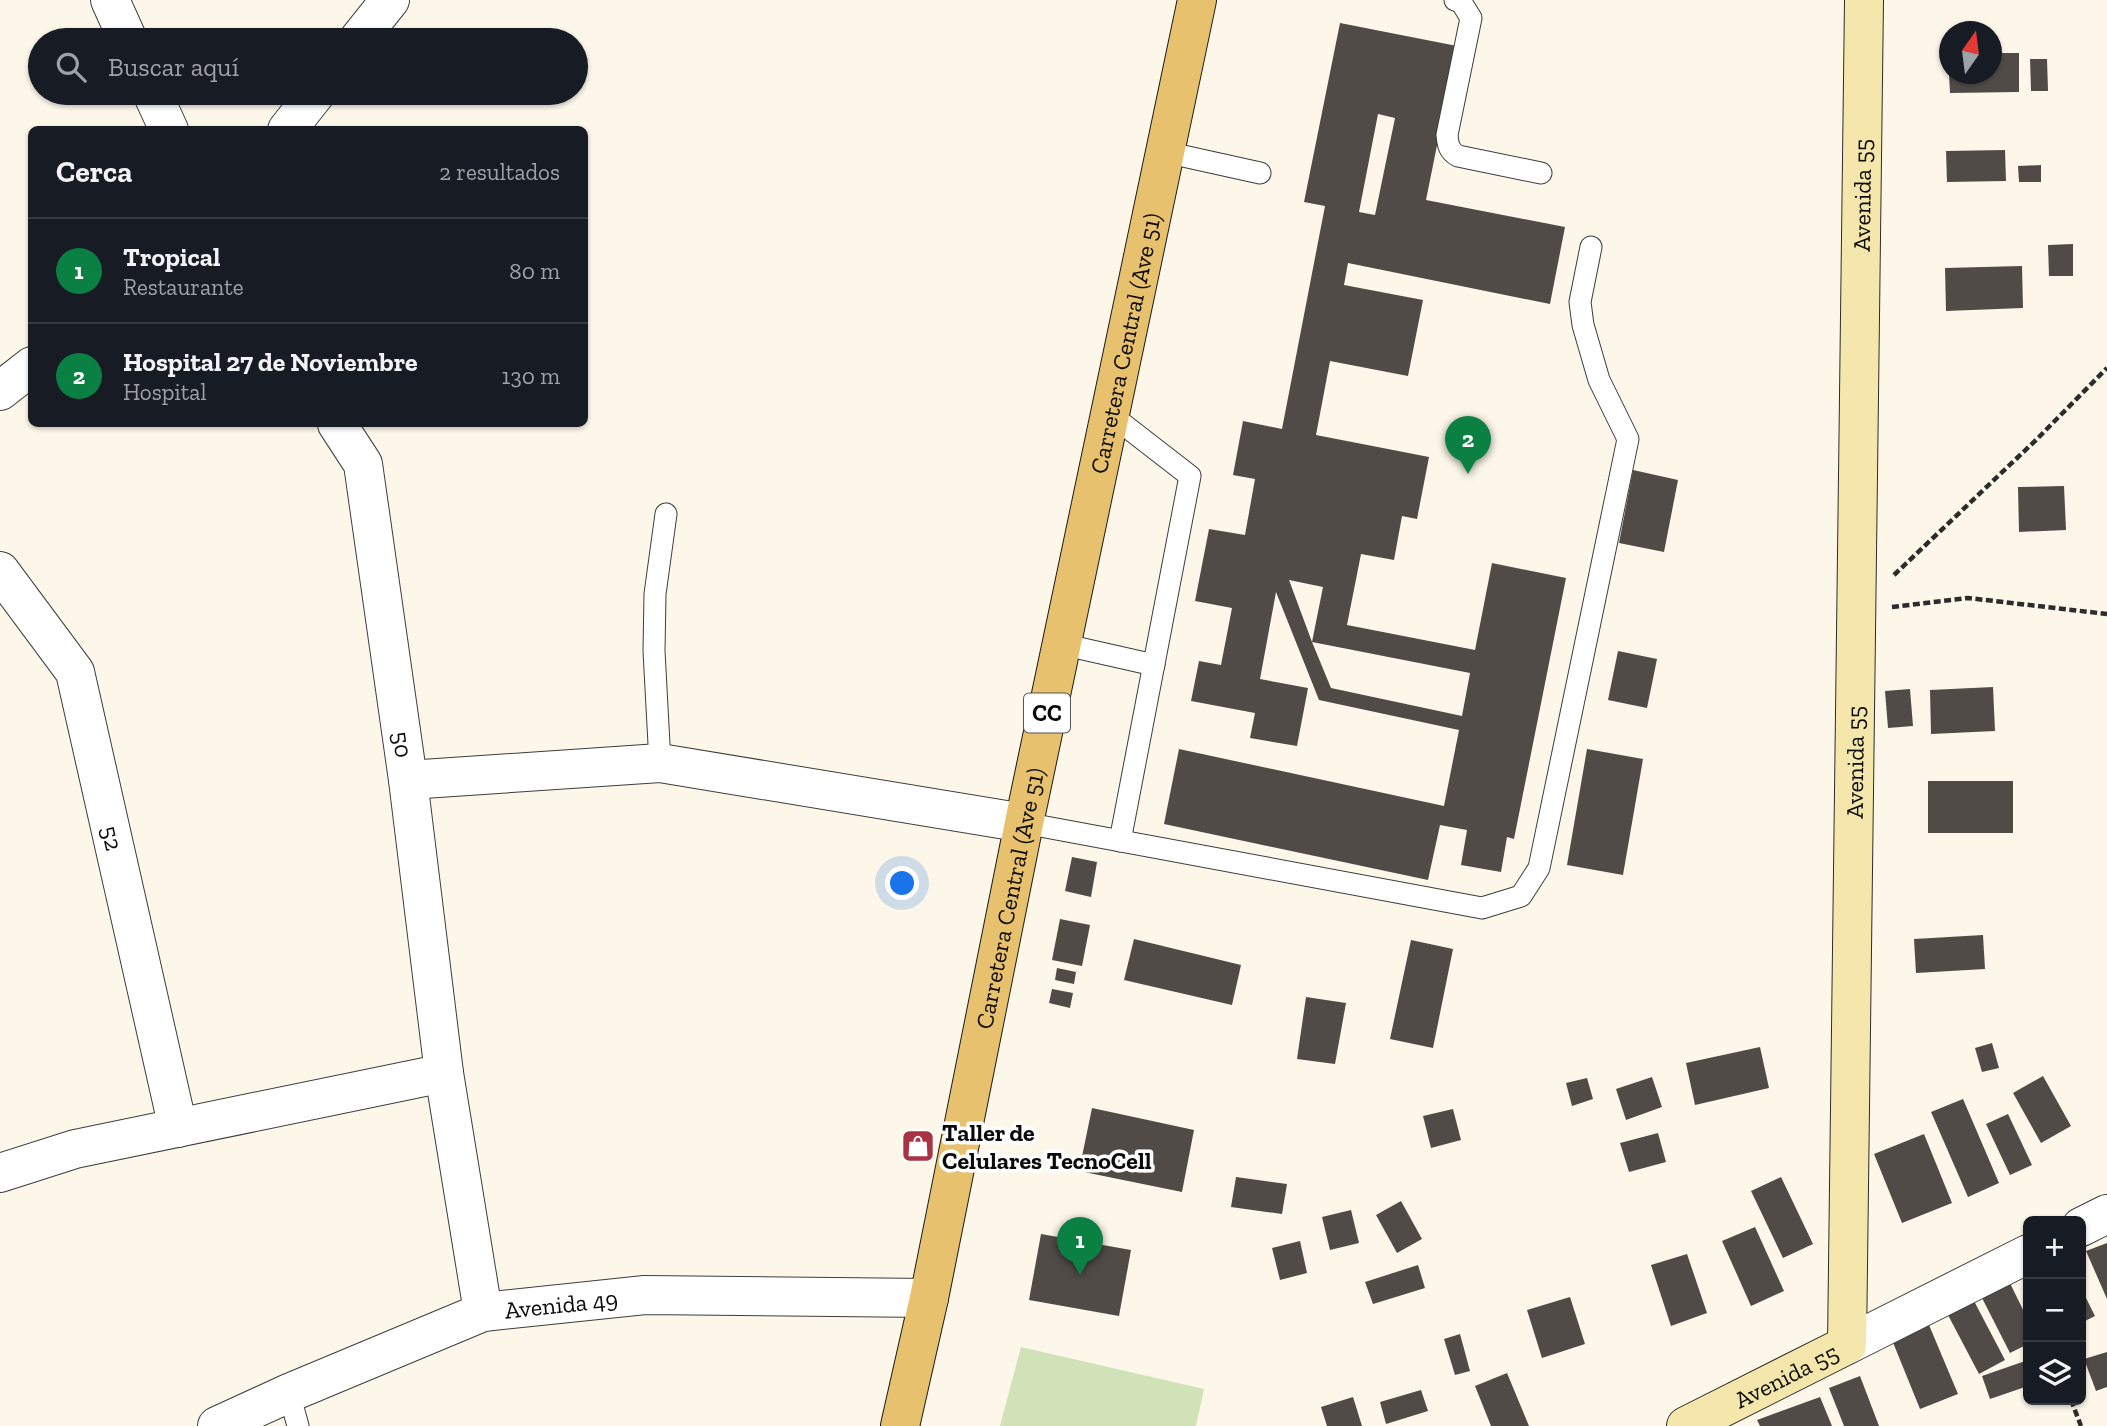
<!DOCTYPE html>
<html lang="es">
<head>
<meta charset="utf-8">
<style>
	:root { --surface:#171b24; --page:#242831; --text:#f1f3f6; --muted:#9ea1a6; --line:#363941; --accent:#0b8043 }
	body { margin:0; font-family:"Zilla Slab",serif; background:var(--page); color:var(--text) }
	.controls { position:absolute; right:21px; bottom:21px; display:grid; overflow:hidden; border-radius:10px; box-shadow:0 2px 5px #0004 }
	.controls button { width:63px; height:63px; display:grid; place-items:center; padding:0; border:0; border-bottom:2px solid var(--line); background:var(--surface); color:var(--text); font:35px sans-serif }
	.compass { position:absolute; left:1939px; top:21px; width:63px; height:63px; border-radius:50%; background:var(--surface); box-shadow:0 2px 5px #0004; rotate:14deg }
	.you { position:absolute; left:903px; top:884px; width:24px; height:24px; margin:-18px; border:5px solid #fff; border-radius:50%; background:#1a73e8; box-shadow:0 0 0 10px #1a73e833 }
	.badge { display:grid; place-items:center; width:46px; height:46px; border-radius:50%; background:var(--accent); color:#fff; font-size:23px; font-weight:700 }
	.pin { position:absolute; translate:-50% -58px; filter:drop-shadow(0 2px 4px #0008) }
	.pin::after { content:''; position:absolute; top:37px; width:24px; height:21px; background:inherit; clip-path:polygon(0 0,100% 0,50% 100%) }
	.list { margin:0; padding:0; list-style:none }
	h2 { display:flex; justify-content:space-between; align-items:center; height:91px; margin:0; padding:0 28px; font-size:30px }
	h2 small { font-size:23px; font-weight:400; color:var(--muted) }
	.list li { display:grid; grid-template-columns:46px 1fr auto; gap:21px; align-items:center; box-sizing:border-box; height:105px; padding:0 28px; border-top:2px solid var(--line) }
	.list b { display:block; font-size:26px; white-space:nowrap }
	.list p { margin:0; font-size:23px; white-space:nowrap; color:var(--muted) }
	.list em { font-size:23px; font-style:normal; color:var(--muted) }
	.icon { flex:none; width:38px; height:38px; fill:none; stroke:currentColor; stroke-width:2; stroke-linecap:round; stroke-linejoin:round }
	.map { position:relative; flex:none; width:2107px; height:1426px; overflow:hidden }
	.search { position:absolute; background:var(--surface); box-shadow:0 2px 5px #0004; left:28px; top:28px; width:560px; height:77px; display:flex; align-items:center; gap:18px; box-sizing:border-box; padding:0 24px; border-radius:38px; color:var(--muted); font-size:26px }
	.panel { position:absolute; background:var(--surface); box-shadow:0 2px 5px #0004; left:28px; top:126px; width:560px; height:301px; border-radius:10px }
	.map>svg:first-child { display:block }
	.green { fill:#d1e2b8 }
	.building { fill:#514b48; fill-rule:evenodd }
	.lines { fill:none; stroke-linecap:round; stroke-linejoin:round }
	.lane-casing { stroke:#3d3d3d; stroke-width:23 }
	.street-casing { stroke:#3d3d3d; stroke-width:40 }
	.secondary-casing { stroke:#2c2c2c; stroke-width:40 }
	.primary-casing { stroke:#1b1b1b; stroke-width:40 }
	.path { stroke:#2c2c2c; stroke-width:4.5; stroke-dasharray:7 3.5; stroke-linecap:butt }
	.lane { stroke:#fff; stroke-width:21 }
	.street { stroke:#fff; stroke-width:38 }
	.secondary { stroke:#f5e7ac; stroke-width:38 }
	.primary { stroke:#e8c16e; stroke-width:38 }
	.labels { text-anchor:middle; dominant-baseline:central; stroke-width:7; stroke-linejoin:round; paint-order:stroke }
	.shield { fill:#fff; stroke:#545454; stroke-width:2 }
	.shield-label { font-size:23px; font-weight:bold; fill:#0a0a0a }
	.street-label { font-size:24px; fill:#0a0a0a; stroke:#fff }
	.poi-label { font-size:24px; font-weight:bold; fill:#0a0a0a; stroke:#fff; text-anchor:start }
</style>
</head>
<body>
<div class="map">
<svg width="2107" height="1426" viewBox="0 0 2107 1426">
	<rect width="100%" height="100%" fill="#fcf7e9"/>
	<polygon class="green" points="1021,1347 1204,1389 1196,1426 1000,1426"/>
	<g class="building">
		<path d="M1340 23 1457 46 1426 200 1565 227 1550 304 1348 263 1344 285 1423 300 1408 376 1330 361 1316 435 1429 457 1417 519 1402 516 1394 560 1361 554 1347 625 1475 650 1492 563 1566 578 1514 839 1507 837 1501 872 1461 865 1467 830 1440 825 1428 880 1164 824 1179 749 1444 806 1459 730 1319 700 1276 592 1260 679 1308 688 1297 746 1250 738 1255 713 1191 701 1199 661 1221 665 1232 608 1195 601 1209 529 1245 535 1255 479 1233 475 1243 421 1282 429 1325 206 1304 202ZM1378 114 1395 118 1375 215 1359 212ZM1289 580 1323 587 1312 642 1470 673 1462 716 1331 688 1312 642Z"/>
		<polygon points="1992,53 2019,53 2019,92 1950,93 1949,74 1992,74"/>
		<polygon points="2030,59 2047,59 2048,91 2031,91"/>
		<polygon points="2005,150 2006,181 1947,182 1946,151"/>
		<polygon points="2041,165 2041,182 2019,182 2018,166"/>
		<polygon points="2073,244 2073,276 2049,276 2048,245"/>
		<polygon points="2022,266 2023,308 1946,311 1945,268"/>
		<polygon points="1633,470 1678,480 1664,552 1619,543"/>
		<polygon points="2064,486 2066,530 2019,532 2018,487"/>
		<polygon points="1618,651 1657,659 1647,708 1608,700"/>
		<polygon points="1993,687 1995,731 1931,734 1930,690"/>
		<polygon points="1910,689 1913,726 1888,728 1885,691"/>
		<polygon points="1587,749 1643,759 1623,875 1567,865"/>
		<rect x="1928" y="781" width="85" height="52"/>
		<polygon points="1072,857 1097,862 1091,897 1065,891"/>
		<polygon points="1060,919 1090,925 1082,966 1052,960"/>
		<polygon points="1983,935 1985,969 1916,973 1914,939"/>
		<polygon points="1134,939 1241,965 1232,1005 1124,980"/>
		<polygon points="1411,940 1453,949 1433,1048 1390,1039"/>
		<polygon points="1057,968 1076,972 1074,984 1055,980"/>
		<polygon points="1052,989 1073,993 1070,1008 1049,1003"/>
		<polygon points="1306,997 1346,1003 1335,1064 1297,1059"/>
		<polygon points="1992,1043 1999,1068 1982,1072 1975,1048"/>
		<polygon points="1760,1047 1769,1088 1695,1105 1686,1063"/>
		<polygon points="2043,1076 2071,1126 2041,1143 2013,1093"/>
		<polygon points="1652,1077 1662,1107 1626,1120 1616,1089"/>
		<polygon points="1587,1078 1593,1099 1572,1106 1566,1083"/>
		<polygon points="1963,1099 1999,1183 1968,1197 1931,1112"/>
		<polygon points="1092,1108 1194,1130 1182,1192 1079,1171"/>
		<polygon points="1453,1109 1461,1140 1431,1148 1423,1116"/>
		<polygon points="2008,1114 2032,1165 2010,1175 1986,1124"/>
		<polygon points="1658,1133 1666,1162 1629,1172 1620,1143"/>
		<polygon points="1924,1134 1952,1203 1902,1223 1874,1154"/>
		<polygon points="1236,1177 1287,1184 1282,1214 1231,1207"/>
		<polygon points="1781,1177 1813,1244 1783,1258 1751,1191"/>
		<polygon points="1401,1201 1422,1239 1397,1253 1376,1215"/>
		<polygon points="1351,1210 1359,1243 1330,1250 1322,1217"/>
		<polygon points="1755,1227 1784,1291 1751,1306 1722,1241"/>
		<polygon points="1041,1234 1131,1250 1119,1316 1029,1300"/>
		<polygon points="1300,1241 1307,1273 1280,1280 1272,1248"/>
		<polygon points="2107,1243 2107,1299 2086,1251"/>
		<polygon points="1687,1254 1707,1313 1671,1326 1651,1265"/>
		<polygon points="1418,1265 1425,1288 1373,1304 1365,1282"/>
		<polygon points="2008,1279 2028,1320 2028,1344 2010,1353 1980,1294"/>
		<polygon points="2081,1288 2095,1316 2081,1323"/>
		<polygon points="1570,1297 1585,1344 1542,1358 1527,1310"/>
		<polygon points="1974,1301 2005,1360 1979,1374 1948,1315"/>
		<polygon points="1929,1325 1958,1394 1920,1409 1892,1340"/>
		<polygon points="1460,1334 1470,1371 1455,1375 1444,1339"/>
		<polygon points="2107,1352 2107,1387 2096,1391 2084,1359"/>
		<polygon points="2028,1360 2028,1386 1990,1399 1982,1376"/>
		<polygon points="1507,1373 1529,1426 1491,1426 1475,1386"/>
		<polygon points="1860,1376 1879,1426 1844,1426 1829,1388"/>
		<polygon points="1421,1390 1428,1411 1386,1424 1380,1402"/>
		<polygon points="1353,1397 1362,1426 1327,1426 1321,1407"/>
		<polygon points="1820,1397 1832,1426 1760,1426 1757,1420"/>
	</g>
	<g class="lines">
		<defs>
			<g id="lane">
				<path d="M1455 0 1461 2 1471 18 1447 135C1448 145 1449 151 1458 156L1541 173"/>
				<polyline points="1165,152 1260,173"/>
				<polyline points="1110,414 1190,476 1120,841"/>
				<polyline points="1061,644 1154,665"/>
				<polyline points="660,763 654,651 655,594 666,514"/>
				<polyline points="1024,823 1482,908 1521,896 1539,868 1628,439 1599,380 1583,325 1580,302 1591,247"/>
				<polyline points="289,1393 298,1426"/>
			</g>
			<g id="street">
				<polyline points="110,0 128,40"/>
				<polyline points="358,40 390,0"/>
				<polyline points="152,93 169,130"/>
				<polyline points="287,130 316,93"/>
				<polyline points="0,391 32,366"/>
				<path id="s1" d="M337 424 363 464 408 780 444 1073 483 1312"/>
				<path id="s2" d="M0 571 75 672 178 1128"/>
				<polyline points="408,780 660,763 1024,823"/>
				<polyline points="0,1173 75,1149 444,1073"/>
				<polyline points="2081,1227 2107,1214"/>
				<polyline points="1847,1345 2028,1254"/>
				<path id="s3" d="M217 1426 289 1393 483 1312 645 1295 929 1298"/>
			</g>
			<g id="secondary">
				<path id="s4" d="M1686 1426 1847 1345 1864 0"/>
			</g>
			<g id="primary">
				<path id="s5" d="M900 1426 929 1298 1024 823 1197 0"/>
			</g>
		</defs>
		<use href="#lane" class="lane-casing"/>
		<use href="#street" class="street-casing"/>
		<use href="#secondary" class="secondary-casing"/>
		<use href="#primary" class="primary-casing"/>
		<g class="path">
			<polyline points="1894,575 2036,440 2107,368"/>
			<polyline points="1892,607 1968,598 2107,614"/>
			<polyline points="2071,1400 2081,1426"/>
		</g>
		<use href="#lane" class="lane"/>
		<use href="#street" class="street"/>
		<use href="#secondary" class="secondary"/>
		<use href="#primary" class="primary"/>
	</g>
	<defs>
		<symbol id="shop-square" viewBox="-11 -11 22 22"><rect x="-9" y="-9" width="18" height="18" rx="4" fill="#a93342" stroke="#fff"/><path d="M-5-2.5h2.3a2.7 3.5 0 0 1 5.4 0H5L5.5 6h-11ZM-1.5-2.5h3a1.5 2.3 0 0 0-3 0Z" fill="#fff"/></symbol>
	</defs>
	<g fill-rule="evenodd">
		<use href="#shop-square" x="899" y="1127" width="38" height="38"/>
	</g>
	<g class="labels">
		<rect class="shield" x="1024" y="693.5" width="46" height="39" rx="5"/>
		<g class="shield-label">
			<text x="1047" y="713">CC</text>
		</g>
		<g class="street-label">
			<text stroke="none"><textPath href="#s4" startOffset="1330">Avenida 55</textPath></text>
			<text stroke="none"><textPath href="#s5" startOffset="1106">Carretera Central (Ave 51)</textPath></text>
			<text stroke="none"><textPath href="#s1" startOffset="331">50</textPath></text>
			<text stroke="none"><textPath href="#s4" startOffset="763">Avenida 55</textPath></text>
			<text stroke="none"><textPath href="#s2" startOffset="296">52</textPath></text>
			<text stroke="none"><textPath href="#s5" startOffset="539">Carretera Central (Ave 51)</textPath></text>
			<text stroke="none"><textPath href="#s3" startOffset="368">Avenida 49</textPath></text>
			<text stroke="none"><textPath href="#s4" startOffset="112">Avenida 55</textPath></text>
		</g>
		<g class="poi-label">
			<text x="942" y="1132">Taller de<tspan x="942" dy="28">Celulares TecnoCell</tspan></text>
		</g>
	</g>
</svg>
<div class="controls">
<button>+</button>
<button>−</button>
<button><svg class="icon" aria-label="layers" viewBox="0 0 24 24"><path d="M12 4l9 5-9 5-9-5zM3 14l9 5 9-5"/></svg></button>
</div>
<svg class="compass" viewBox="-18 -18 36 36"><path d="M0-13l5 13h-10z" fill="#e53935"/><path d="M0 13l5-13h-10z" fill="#9ea1a6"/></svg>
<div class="you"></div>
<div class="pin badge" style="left:1080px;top:1275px">1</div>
<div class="pin badge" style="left:1468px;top:474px">2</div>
<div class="search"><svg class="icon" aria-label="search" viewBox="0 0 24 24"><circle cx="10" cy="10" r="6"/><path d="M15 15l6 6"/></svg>Buscar aquí</div>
<section class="panel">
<h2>Cerca<small>2 resultados</small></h2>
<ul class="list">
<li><span class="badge">1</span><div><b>Tropical</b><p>Restaurante</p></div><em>80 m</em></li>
<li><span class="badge">2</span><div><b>Hospital 27 de Noviembre</b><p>Hospital</p></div><em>130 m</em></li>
</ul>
</section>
</div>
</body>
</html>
